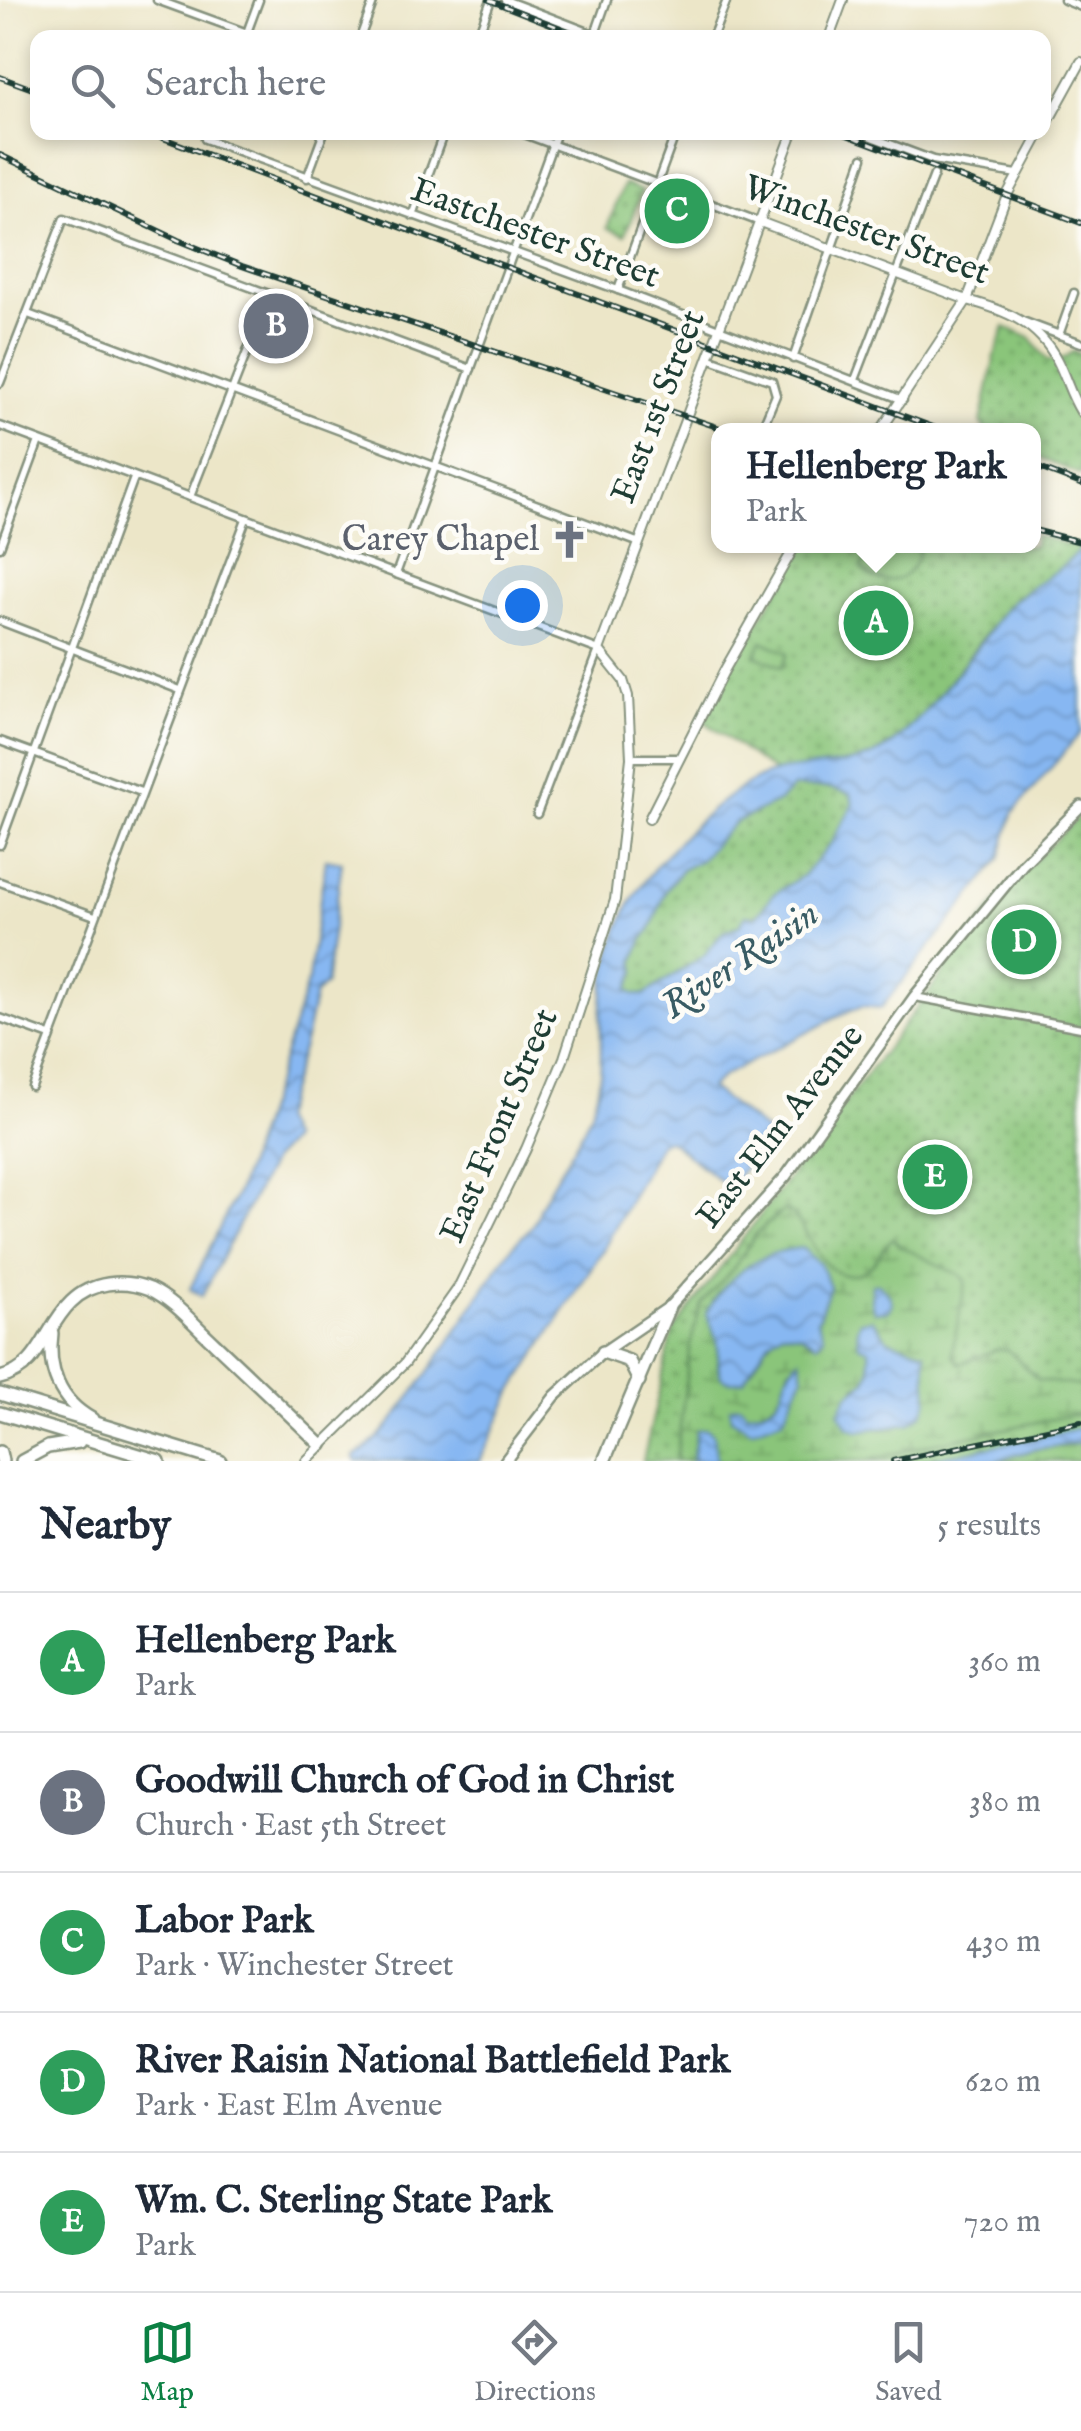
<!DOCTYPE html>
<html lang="en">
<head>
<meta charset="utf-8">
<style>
	:root { --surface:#fff; --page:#f6f6f7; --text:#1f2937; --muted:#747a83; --line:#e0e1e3; --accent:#0b8043 }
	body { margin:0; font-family:"IM FELL English",serif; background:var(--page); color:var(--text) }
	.you { position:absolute; left:522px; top:605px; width:35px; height:35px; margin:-25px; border:8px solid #fff; border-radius:50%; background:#1a73e8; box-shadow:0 0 0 15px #1a73e833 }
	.badge { display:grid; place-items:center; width:65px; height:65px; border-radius:50%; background:var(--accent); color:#fff; font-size:32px; font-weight:700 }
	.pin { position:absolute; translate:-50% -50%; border:5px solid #fff; box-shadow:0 2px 10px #0006 }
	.popup { position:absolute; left:711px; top:423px; width:330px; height:130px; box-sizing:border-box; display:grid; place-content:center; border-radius:20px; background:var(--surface); filter:drop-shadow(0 2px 8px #0005); font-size:32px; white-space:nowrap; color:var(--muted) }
	.popup b { font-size:38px; color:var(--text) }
	.popup::after { content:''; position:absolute; left:50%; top:100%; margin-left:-20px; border:20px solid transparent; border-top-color:var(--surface) }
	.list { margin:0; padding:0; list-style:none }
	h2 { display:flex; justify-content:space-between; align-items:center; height:130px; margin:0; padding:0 40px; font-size:42px }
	h2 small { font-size:32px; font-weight:400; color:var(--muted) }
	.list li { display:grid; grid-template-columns:65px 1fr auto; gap:30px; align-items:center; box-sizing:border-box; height:140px; padding:0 40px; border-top:2px solid var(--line) }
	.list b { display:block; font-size:38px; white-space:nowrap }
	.list p { margin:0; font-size:32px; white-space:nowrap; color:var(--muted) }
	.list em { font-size:32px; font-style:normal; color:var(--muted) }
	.icon { flex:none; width:55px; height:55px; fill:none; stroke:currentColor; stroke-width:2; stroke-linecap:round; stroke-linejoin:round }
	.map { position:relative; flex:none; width:1081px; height:1461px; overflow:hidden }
	.search { position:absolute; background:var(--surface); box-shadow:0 5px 15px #0003; left:30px; right:30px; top:30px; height:110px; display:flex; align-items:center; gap:25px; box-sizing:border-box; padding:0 35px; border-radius:20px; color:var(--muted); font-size:38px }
	.sheet { height:830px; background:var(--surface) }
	nav { display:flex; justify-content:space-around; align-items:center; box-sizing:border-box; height:140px; border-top:2px solid var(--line); background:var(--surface); font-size:28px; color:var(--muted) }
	nav a { display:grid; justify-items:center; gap:5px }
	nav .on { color:var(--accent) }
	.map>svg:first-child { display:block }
	.green { fill:url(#green-dots); stroke:#548157; stroke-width:2.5 }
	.wetland { fill:url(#wetland-marsh); stroke:#548157; stroke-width:2.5; fill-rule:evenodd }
	.pitch { fill:#8ac57a; stroke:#548157; stroke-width:2.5 }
	.water { fill:url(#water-waves); stroke:#537a93; stroke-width:2.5; fill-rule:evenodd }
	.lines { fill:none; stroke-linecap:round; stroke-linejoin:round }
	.minor-casing { stroke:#86927e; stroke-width:11 }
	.tertiary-casing { stroke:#86927e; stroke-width:12 }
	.secondary-casing { stroke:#86927e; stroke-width:14 }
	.motorway-casing { stroke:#86927e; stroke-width:16 }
	.minor { stroke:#fff; stroke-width:6 }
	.tertiary { stroke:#fff; stroke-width:8 }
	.secondary { stroke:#fff; stroke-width:9 }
	.motorway { stroke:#fff; stroke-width:11 }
	.rail-casing { stroke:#1f3d34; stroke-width:6 }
	.rail { stroke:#fdfcf7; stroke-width:2.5; stroke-dasharray:8; stroke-linecap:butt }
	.labels { text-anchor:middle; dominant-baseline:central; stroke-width:9; stroke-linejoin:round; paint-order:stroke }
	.street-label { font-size:35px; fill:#1f3d34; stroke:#fdfcf7 }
	.worship-label { font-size:35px; fill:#5b616d; stroke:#fdfcf7; text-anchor:end }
	.water-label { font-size:38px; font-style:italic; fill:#395c64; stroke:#fdfcf7 }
</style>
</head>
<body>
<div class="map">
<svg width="1081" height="1461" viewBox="0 0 1081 1461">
	<defs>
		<pattern id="green-dots" width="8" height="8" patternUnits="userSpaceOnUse" patternTransform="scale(2.5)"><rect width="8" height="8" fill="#8ac57a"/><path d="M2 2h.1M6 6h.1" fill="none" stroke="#70a165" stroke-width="1.8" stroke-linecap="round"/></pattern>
		<pattern id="wetland-marsh" width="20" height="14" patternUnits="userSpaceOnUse" patternTransform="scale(2.5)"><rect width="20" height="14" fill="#8ac57a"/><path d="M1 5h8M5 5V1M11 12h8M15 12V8" fill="none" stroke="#70a165"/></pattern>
		<pattern id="water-waves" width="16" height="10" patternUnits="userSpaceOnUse" patternTransform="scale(2.5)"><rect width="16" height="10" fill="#87b7f2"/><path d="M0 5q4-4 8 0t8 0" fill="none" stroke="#6e96c5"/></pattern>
	</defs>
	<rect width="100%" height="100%" fill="#fdfcf7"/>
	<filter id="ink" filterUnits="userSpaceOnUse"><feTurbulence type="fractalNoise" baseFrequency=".01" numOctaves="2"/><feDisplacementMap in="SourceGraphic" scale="20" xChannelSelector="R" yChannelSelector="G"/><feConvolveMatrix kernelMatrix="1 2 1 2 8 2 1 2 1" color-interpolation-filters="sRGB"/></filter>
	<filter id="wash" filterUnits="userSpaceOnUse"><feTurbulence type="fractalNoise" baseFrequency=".0048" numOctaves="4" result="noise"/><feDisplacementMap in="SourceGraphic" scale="40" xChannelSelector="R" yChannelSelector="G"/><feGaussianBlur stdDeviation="2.25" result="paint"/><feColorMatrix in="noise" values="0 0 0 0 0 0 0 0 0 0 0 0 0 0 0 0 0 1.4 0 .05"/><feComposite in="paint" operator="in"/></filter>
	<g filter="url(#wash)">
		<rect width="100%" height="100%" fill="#ece6c8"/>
		<g class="green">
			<polygon points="624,184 642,191 625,235 607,228"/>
			<polygon points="664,195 702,206 693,230 652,215 657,201"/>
			<polygon points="1005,327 1030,338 1048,361 1064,358 1074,351 1081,354 1081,475 1034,456 1034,430 985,430 981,423 995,355"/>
			<path d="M1034 535 1081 548C1063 574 1026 584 1004 610 972 648 912 745 865 758 836 767 804 768 774 772L704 721 728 672 805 546H1034Z"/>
			<polygon points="794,787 830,788 851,794 853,805 830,845 804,875 773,896 756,917 722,933 705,955 643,995 635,995 628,990 636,971 634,961 642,940 650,931 666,890 681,870 700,860 735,822 778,802"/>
			<polygon points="1081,814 1081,1461 643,1461 673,1331 1006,889"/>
		</g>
		<g class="wetland">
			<path d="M785 1209C813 1225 822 1296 867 1269 880 1261 881 1247 893 1238L900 1246 959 1275 966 1280 953 1347V1356L960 1364 998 1349 1008 1350 1038 1380 1081 1386V1413L931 1444 867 1461H717L697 1431 692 1461H676L690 1345 701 1304 733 1269 757 1233ZM749 1265 830 1287 810 1341 800 1334 782 1331 769 1341 752 1369 718 1372 717 1294ZM888 1340 925 1352 927 1386 910 1423 859 1430 839 1412 856 1386 866 1381 870 1370 869 1349ZM790 1367 803 1376 783 1419 731 1418 740 1406 746 1413C778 1409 783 1395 790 1367Z"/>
			<polygon points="1081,1443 1081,1461 995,1461 1037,1449"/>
		</g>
		<g class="pitch">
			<path d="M873 546H909L919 551C913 582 883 590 861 568Z"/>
			<polygon points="762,641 788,653 782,667 756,655"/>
		</g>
		<g class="water">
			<path d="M1081 548V732L1013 813 1000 859 881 1008 862 1006 851 1010 723 1076 710 1088 772 1136 728 1187 669 1140 660 1142 604 1248 513 1390 480 1461H356L354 1456C380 1442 395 1418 413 1394 447 1348 476 1298 509 1251 519 1236 537 1228 539 1208 557 1171 587 1134 597 1093 603 1068 600 1043 601 1017 603 970 616 920 644 882 670 846 732 782 776 772 811 764 856 769 887 748 915 729 960 669 983 640 992 628 999 614 1010 604 1031 585 1066 569 1081 548ZM794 787 830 788 851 794 853 805 830 845 804 875 773 895 756 917 746 915 739 926 722 933 705 955 644 995H635L628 990 636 971 634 961 642 940 650 931 666 890 681 870 700 860 735 822 778 802Z"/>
			<polygon points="326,859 342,862 325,985 315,994 306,1036 281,1119 291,1140 273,1159 202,1296 190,1289 239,1188 277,1078 308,980"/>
			<path d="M802 1248 820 1264 830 1287 817 1321 824 1337 817 1344 800 1334 782 1331 769 1341 744 1380C706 1388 724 1359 716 1337 713 1329 709 1322 706 1314 726 1277 758 1251 802 1248Z"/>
			<polygon points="872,1284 879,1284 890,1296 892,1304 888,1311 874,1312 871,1301"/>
			<polygon points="872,1319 888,1340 925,1352 928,1400 923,1413 910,1423 859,1431 848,1427 839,1412 848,1395 866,1381 870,1370 869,1349 859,1345 857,1329 860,1321"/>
			<path d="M800 1358 803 1376 783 1419 751 1430 731 1418 730 1408 740 1405 747 1413C795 1407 774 1381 800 1358Z"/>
			<polygon points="1081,1428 1081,1443 1036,1449 995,1461 921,1461"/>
			<polygon points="707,1429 713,1434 717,1461 692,1461 697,1430"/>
		</g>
	</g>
	<g filter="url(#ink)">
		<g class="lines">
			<defs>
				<g id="minor">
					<polyline points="157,0 261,38"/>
					<polyline points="505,0 604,38"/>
					<polyline points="1064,0 1081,7"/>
					<polyline points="594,37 607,0"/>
					<polyline points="245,38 259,0"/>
					<polyline points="360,38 374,0"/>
					<polyline points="477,38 491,0"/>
					<polyline points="712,38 727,0"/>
					<polyline points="207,132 205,139 618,290 903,400"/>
					<polyline points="519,132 760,222"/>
					<polyline points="858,132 933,160 1017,174"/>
					<polyline points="307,178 324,132"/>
					<polyline points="413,216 444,132"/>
					<polyline points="618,290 676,132"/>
					<polyline points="28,314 637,542"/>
					<polyline points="1025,322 1081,343"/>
					<polyline points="1059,335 1074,293"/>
					<polyline points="708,358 772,381 776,395 763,426"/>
					<polyline points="793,359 863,158"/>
					<polyline points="855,380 934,175"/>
					<polyline points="0,383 64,218 471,369"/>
					<polyline points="0,426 599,650 537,814"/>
					<polyline points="190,497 269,296"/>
					<polyline points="0,547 39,441"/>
					<polyline points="396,574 557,132"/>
					<polyline points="0,621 180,690"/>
					<polyline points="0,741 141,792"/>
					<polyline points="631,758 680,758"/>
					<polyline points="0,845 134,478"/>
					<polyline points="0,882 95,916"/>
					<polyline points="915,997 1081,1028"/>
					<polyline points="0,1018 50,1036"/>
					<polyline points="32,1087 246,519"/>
				</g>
				<g id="tertiary">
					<polyline points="829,38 843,0"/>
					<polyline points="1044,129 1081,62"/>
					<path d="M760 222 967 300C1005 310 1038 323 1057 360 1066 377 1070 395 1081 412"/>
					<polyline points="881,430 967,300 1007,195 1041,132"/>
					<polyline points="649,819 724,671 795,546"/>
					<polyline points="306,1461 405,1363 458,1288 526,1149 564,1058 615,900 631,758 628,696 623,680 599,650 793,132"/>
				</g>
				<polyline id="secondary" points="505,1461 555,1396 603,1352 669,1307 786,1176 914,997 1023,864 1081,806"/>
				<g id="motorway">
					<path d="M52 1333C47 1369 59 1401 92 1419"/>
					<polyline points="603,1352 629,1361 639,1381"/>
					<path d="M0 1378C41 1368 44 1328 71 1302 91 1282 124 1278 150 1289 173 1300 191 1321 209 1338 247 1374 284 1409 321 1445"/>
					<polyline points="0,1394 220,1461"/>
					<polyline points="0,1413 159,1461"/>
					<polyline points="0,1452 2,1461"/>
					<polyline points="22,1461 48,1447 79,1442"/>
					<polyline points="604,1461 669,1307"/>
				</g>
			</defs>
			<use href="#minor" class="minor-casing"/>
			<use href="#tertiary" class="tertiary-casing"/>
			<use href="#secondary" class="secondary-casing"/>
			<use href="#motorway" class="motorway-casing"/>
			<use href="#minor" class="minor"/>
			<use href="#tertiary" class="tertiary"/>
			<use href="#secondary" class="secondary"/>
			<use href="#motorway" class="motorway"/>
			<defs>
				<g id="rail">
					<polyline points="489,0 586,38"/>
					<polyline points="0,77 38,91"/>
					<polyline points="147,132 941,430"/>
					<polyline points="839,132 1081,223"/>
					<polyline points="0,155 178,240 242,266 726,430"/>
					<polyline points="1034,466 1081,484"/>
					<polyline points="1034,530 1081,542"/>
					<polyline points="893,1461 1081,1422"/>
				</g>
			</defs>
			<use href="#rail" class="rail-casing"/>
			<use href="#rail" class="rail"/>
		</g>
	</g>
	<defs>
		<symbol id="church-bare" viewBox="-9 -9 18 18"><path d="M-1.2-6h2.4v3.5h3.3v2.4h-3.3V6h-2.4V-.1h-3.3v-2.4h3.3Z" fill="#6b7280" stroke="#fdfcf7" stroke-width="2.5" paint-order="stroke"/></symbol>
	</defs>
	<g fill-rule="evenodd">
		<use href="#church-bare" x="542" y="512" width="55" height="55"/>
	</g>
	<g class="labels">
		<g class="street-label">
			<text transform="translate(866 231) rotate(20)">Winchester Street</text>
			<text transform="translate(535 234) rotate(20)">Eastchester Street</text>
			<text transform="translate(659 407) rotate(-69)">East 1st Street</text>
			<text transform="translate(500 1126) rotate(-67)">East Front Street</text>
			<text transform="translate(781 1127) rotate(-52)">East Elm Avenue</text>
		</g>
		<g class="worship-label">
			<text x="539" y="540">Carey Chapel</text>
		</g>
		<g class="water-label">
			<text transform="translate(741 961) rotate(-34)">River Raisin</text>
		</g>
	</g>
</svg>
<div class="you"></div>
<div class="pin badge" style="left:876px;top:623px;background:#2e9e5b">A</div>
<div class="popup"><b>Hellenberg Park</b>Park</div>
<div class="pin badge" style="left:276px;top:326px;background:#6b7280">B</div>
<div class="pin badge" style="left:677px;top:211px;background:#2e9e5b">C</div>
<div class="pin badge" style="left:1024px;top:942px;background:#2e9e5b">D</div>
<div class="pin badge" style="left:935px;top:1177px;background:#2e9e5b">E</div>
<div class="search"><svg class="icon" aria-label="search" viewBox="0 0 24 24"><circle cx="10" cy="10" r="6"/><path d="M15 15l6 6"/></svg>Search here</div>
</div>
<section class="sheet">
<h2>Nearby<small>5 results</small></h2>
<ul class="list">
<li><span class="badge" style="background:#2e9e5b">A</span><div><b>Hellenberg Park</b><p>Park</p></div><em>360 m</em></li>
<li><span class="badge" style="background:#6b7280">B</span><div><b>Goodwill Church of God in Christ</b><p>Church · East 5th Street</p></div><em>380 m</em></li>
<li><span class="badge" style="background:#2e9e5b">C</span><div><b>Labor Park</b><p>Park · Winchester Street</p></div><em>430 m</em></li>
<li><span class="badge" style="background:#2e9e5b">D</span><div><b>River Raisin National Battlefield Park</b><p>Park · East Elm Avenue</p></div><em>620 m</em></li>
<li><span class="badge" style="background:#2e9e5b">E</span><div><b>Wm. C. Sterling State Park</b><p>Park</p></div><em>720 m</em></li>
</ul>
</section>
<nav>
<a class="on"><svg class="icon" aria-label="map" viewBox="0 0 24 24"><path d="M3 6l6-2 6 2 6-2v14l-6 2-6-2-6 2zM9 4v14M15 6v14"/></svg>Map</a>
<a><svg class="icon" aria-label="directions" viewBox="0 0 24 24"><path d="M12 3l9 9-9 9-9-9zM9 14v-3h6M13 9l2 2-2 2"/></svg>Directions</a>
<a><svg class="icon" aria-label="saved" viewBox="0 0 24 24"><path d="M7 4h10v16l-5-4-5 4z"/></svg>Saved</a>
</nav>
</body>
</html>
